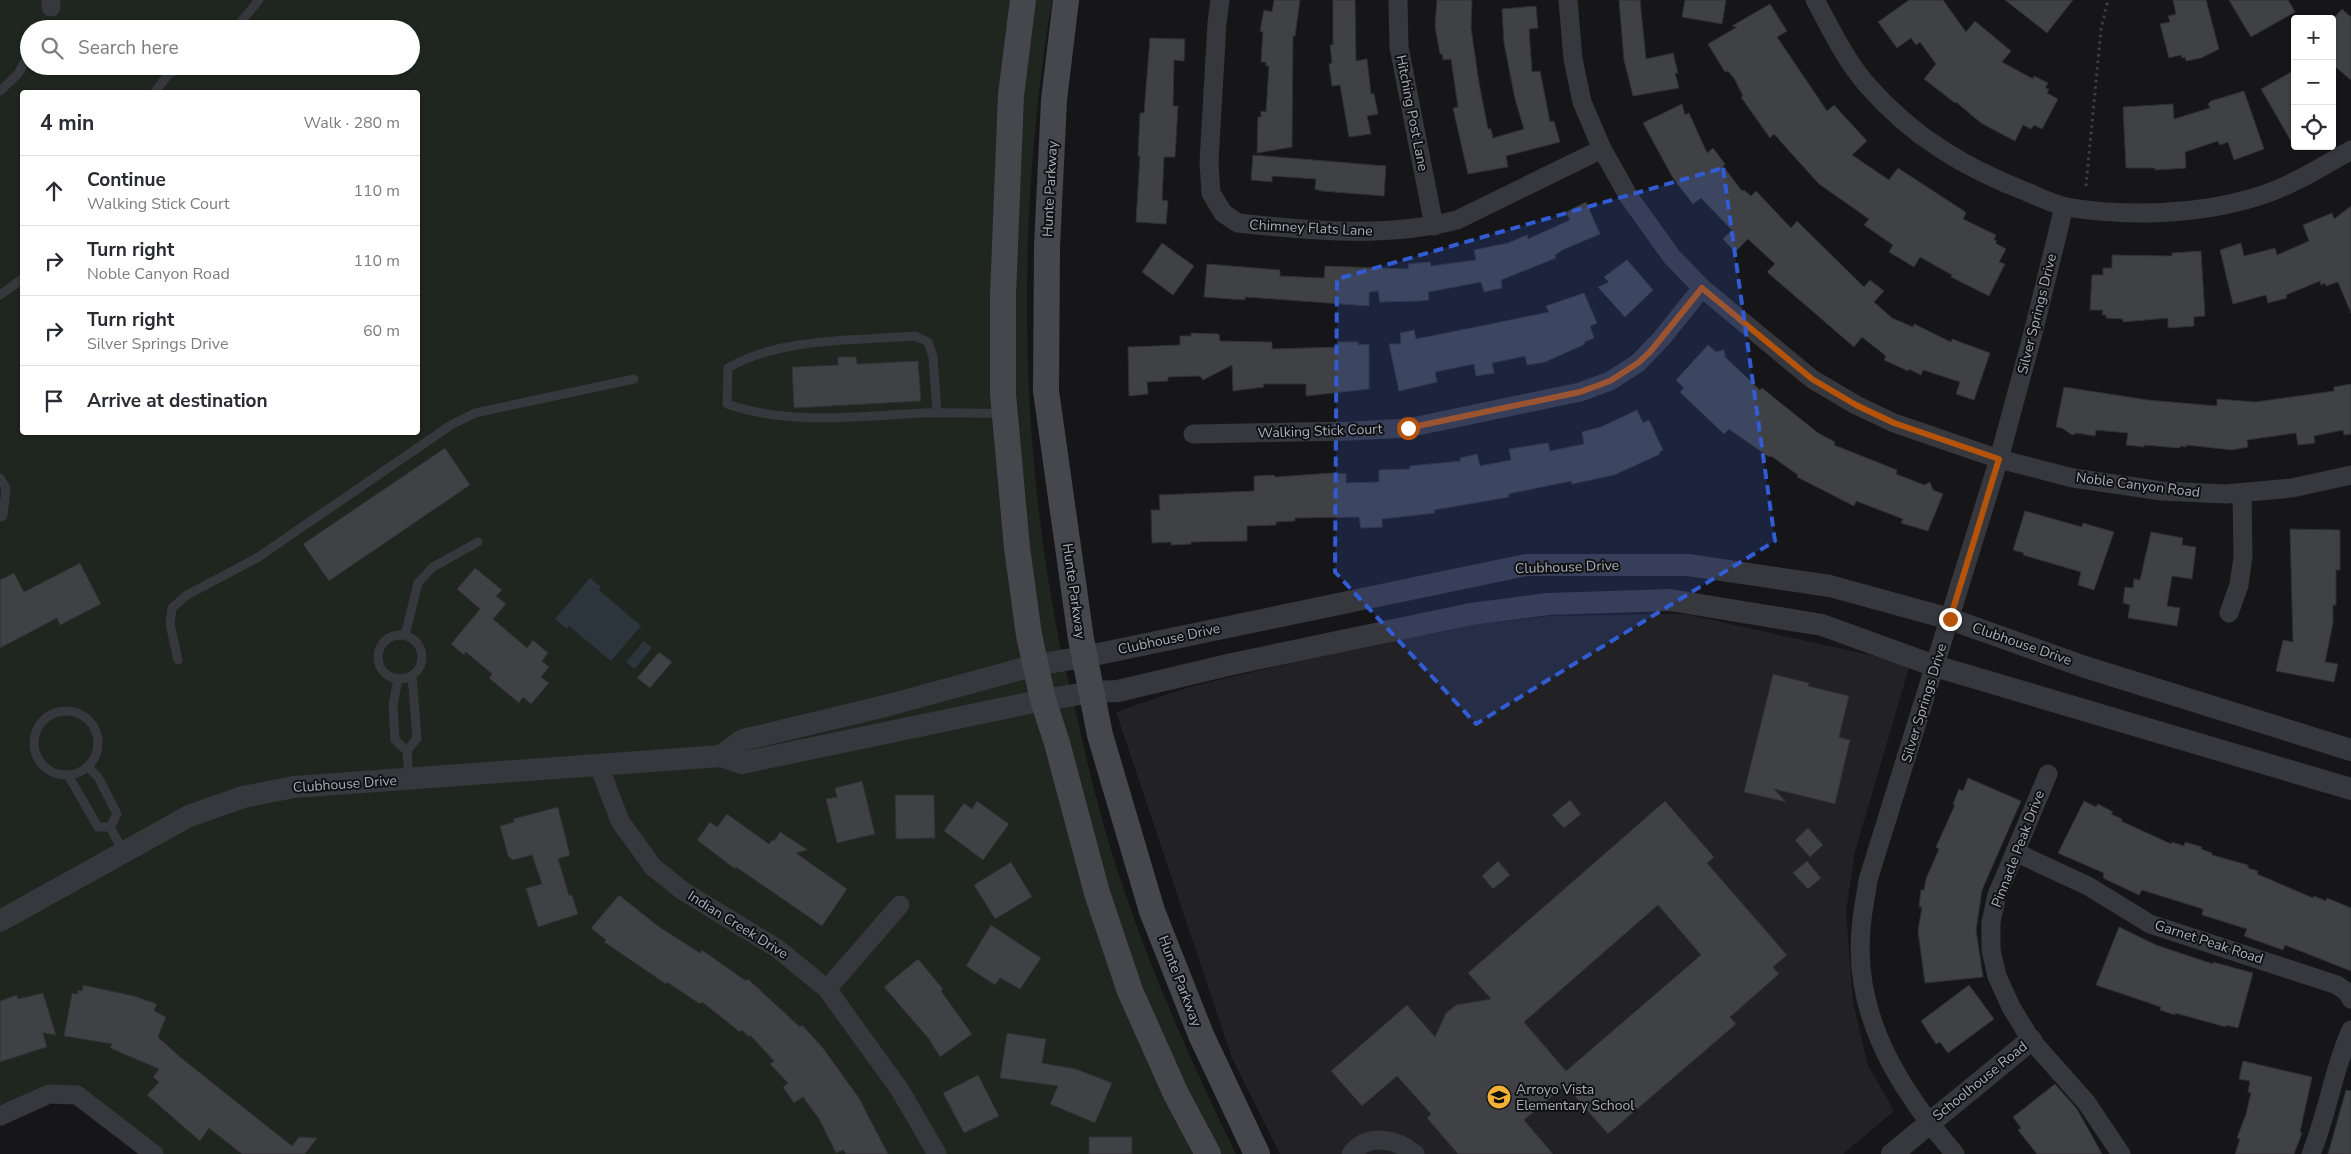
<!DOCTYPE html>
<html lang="en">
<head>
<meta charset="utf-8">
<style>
	:root { --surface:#fff; --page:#f7f7f7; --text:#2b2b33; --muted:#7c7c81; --line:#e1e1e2 }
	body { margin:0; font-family:"Nunito Sans",sans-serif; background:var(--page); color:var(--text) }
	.controls { position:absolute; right:15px; top:15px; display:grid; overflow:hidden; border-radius:5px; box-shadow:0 1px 4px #0004 }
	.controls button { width:45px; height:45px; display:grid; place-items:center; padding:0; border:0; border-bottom:1px solid var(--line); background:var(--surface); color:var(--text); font:25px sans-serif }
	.stop { position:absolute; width:15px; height:15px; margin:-11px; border:4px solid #b45309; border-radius:50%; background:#fff }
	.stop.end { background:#b45309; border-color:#fff; box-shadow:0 1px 5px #0008 }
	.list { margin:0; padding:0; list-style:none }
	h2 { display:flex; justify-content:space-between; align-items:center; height:65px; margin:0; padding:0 20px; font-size:21px }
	h2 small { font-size:16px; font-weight:400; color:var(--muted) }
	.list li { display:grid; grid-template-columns:32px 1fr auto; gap:15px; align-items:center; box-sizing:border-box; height:70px; padding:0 20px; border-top:1px solid var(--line) }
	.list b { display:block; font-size:19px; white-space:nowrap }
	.list p { margin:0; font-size:16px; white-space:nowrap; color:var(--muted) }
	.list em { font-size:16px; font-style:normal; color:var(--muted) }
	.icon { flex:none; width:28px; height:28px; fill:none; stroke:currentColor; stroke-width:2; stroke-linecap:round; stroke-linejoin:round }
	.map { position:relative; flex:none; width:2351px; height:1154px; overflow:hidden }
	.search { position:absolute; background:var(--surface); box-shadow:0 1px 4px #0004; left:20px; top:20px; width:400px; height:55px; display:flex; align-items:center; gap:12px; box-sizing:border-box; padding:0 18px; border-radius:28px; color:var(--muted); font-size:19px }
	.panel { position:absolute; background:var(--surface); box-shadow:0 1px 4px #0004; left:20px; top:90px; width:400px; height:345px; border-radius:5px }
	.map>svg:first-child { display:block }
	.built { fill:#222225 }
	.green { fill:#1e261f; fill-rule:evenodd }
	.water { fill:#2c353c }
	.building { fill:#404145; stroke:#303034; fill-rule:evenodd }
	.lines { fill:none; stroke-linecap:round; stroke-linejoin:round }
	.path { stroke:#3d3f44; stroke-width:3; stroke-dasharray:2.5 4; stroke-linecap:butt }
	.service { stroke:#37383d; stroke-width:9 }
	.minor { stroke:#37383d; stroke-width:19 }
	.tertiary { stroke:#37383d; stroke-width:22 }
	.secondary { stroke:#45474d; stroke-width:26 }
	.route { stroke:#b45309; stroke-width:6 }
	.marked { fill:#325cd3; fill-opacity:0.2; stroke:#325cd3; stroke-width:4; stroke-dasharray:10 6; stroke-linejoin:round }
	.labels { text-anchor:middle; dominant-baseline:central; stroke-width:4; stroke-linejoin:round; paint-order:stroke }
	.street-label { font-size:14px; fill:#a8adb8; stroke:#111113 }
	.poi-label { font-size:14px; fill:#a8adb8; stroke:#111113; text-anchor:start }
</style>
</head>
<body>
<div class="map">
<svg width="2351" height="1154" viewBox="0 0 2351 1154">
	<rect width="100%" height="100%" fill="#161618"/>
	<polygon class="built" points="1685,614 1910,664 1855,852 1846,911 1853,1002 1868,1065 1894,1111 1843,1154 1280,1154 1232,1058 1116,712 1189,687 1437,629 1551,616"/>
	<path class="green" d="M0 0H1052C1018 205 1018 420 1056 624 1061 654 1069 683 1076 712 1089 772 1104 832 1124 890 1155 981 1194 1068 1236 1154H151L89 1106 58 1101 0 1121ZM29 29H411V66H29ZM22 92H418V432H22Z"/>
	<g class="water">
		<polygon points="590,578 601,587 599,590 641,626 611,661 569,626 567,629 555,619"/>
		<polygon points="644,641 652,648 634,669 626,662"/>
	</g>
	<g class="building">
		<polygon points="1274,0 1300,0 1295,36 1293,36 1292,147 1257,153 1258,117 1261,117 1261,111 1266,112 1269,66 1266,66 1266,62 1261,62 1263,32 1260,31 1264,10 1272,12"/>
		<polygon points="1333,0 1355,0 1356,61 1367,59 1371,94 1374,94 1378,114 1367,116 1371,134 1349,137 1340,85 1332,86 1329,64 1332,63 1330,45 1333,45"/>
		<polygon points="1437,0 1472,0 1471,28 1479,83 1488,129 1491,129 1493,138 1524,129 1515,99 1504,43 1502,9 1536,6 1538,28 1529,29 1532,72 1540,71 1550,122 1554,121 1560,142 1506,156 1508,167 1468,174 1453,108 1458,107 1451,59 1443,60 1442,54 1440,54 1435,26"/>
		<polygon points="1619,0 1640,0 1646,59 1673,53 1678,73 1675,73 1679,88 1633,96 1624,60"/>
		<polygon points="1685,0 1726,0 1722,24 1682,17"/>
		<polygon points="1909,0 1943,0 1966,32 1975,21 2011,51 2002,62 2033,79 2034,76 2048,83 2045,88 2049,89 2047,93 2058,99 2042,129 2034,125 2031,129 2023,125 2015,141 1981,123 1956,102 1955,103 1924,79 1936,64 1920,42 1916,45 1911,38 1897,48 1878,22"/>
		<polygon points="2005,0 2073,0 2047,33"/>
		<polygon points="2173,0 2206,0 2219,49 2201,58 2186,61 2185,57 2182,58 2181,55 2169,58 2160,24 2170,22 2168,16 2176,14"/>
		<polygon points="2229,0 2288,0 2295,12 2251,37"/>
		<polygon points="1770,4 1787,31 1777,37 1827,111 1834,105 1867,141 1852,155 1889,180 1898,168 1964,211 1966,213 1963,219 1996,235 1994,240 1997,241 1995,243 2006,249 1999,262 2005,264 1989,296 1951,277 1952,275 1920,257 1914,267 1889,252 1893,245 1864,225 1869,219 1819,184 1774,134 1770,138 1741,97 1743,96 1734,78 1728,71 1725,72 1708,44 1737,27 1732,26"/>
		<polygon points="2342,9 2351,17 2351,80 2332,64 2332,20"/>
		<polygon points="1150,38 1185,39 1184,61 1174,60 1173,106 1178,106 1175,157 1164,157 1162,200 1168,201 1166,224 1136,222 1140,156 1138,156 1140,113 1144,113"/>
		<polygon points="2295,70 2295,148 2261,89"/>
		<polygon points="2244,91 2264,149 2234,160 2228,142 2220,145 2218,141 2185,152 2186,168 2155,170 2155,168 2126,168 2123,107 2173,104 2174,119 2210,108 2208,104 2211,101"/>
		<polygon points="1682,104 1685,115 1689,113 1707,153 1713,148 1725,164 1723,166 1742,191 1744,190 1751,196 1756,191 1791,228 1797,221 1864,287 1870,280 1884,291 1874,302 1892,318 1913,327 1914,324 1951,342 1952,339 1990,353 1974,400 1956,394 1960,382 1923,370 1921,375 1909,369 1908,371 1884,360 1886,356 1862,337 1854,347 1767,272 1775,264 1748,239 1735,252 1723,239 1732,230 1701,198 1693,204 1673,178 1643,123"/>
		<polygon points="1253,155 1386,166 1384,196 1322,191 1315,189 1316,179 1272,176 1272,182 1251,180"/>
		<polygon points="1586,202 1600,234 1564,249 1555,255 1556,258 1501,280 1502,288 1484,292 1481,282 1428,292 1429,300 1418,301 1380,302 1378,291 1369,292 1369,306 1245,297 1245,300 1204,297 1207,264 1280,270 1280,276 1324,278 1325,266 1409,269 1408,264 1430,262 1431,266 1476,260 1474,250 1508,243 1527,235 1528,239 1570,220 1566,212"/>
		<polygon points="2351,206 2351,313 2338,282 2326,286 2325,283 2321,285 2320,281 2286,295 2287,298 2268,303 2266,295 2233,304 2220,250 2241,243 2244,256 2275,248 2277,255 2309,241 2303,225 2332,213 2334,219"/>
		<polygon points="1162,243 1194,266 1173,295 1142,272"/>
		<polygon points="2201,251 2205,316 2194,317 2194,326 2168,328 2168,318 2123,322 2123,319 2106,318 2106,315 2102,315 2103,310 2090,310 2092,275 2103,275 2103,268 2112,268 2112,255 2172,256 2172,253"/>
		<polygon points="1627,260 1653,290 1625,317 1598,287 1609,282 1604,277"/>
		<polygon points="1584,293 1597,323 1590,326 1594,338 1584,342 1585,344 1545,362 1527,365 1525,356 1492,363 1494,373 1476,376 1474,364 1435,372 1437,382 1399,391 1389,344 1401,344 1400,333 1414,330 1416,339 1496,323 1549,312 1546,306"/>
		<polygon points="1191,333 1219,334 1220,341 1272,342 1272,349 1338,347 1338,342 1358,342 1358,345 1369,344 1369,389 1306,396 1306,384 1263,384 1264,387 1233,391 1232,365 1203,380 1200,376 1168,377 1168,381 1147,382 1148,394 1129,396 1128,347 1180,345 1180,336 1191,336"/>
		<polygon points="1708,345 1716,352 1724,350 1725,357 1760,390 1762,388 1818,433 1835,442 1834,445 1897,470 1896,474 1924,485 1930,482 1933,490 1943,494 1928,531 1901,523 1903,519 1856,501 1854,506 1797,477 1798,475 1771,456 1769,457 1729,429 1724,434 1680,392 1684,388 1676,380"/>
		<polygon points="838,357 856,357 857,364 918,361 921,401 794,408 792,367 838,365"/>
		<polygon points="2351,384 2351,434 2344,435 2343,430 2314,436 2315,443 2298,445 2296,433 2247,440 2248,447 2232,450 2186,445 2186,447 2181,446 2180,448 2144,445 2144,447 2126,445 2128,433 2096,430 2095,436 2077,433 2072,435 2062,428 2056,427 2064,387 2148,400 2217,406 2217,399 2255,402 2334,391 2334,387"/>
		<polygon points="1637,410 1643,423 1649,420 1663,450 1659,452 1660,454 1614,475 1572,484 1571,481 1508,494 1509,497 1434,510 1435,513 1382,519 1382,527 1361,528 1359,517 1295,518 1295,521 1276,522 1276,525 1247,526 1247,541 1191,542 1191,544 1171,545 1171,542 1152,543 1151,510 1160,510 1159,495 1254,491 1254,476 1274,475 1275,477 1332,473 1346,474 1346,483 1379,482 1379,470 1410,469 1410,466 1461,461 1460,458 1477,454 1480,466 1511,460 1509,449 1548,443 1550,451 1584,444 1582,432 1601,427"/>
		<polygon points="445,448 470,485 329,581 303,544"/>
		<polygon points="2025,511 2082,527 2083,523 2114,532 2094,590 2078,585 2081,572 2023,555 2024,553 2013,550"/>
		<polygon points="2290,529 2340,530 2340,570 2336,570 2336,605 2333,605 2333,623 2325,662 2338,664 2334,682 2276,671 2283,640 2293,642"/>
		<polygon points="2151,532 2183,538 2182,545 2196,547 2192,579 2172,576 2167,606 2180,608 2177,626 2128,618 2130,605 2123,603 2125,587 2133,588 2134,579 2140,580"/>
		<polygon points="80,563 101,604 60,625 57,618 0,648 0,580 14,573 24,592"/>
		<polygon points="475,568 502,590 496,596 506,604 493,619 527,648 533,640 548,653 542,661 549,667 541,677 549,683 531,704 523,697 519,703 489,678 492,674 466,652 464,655 451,644 480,609 457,589"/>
		<polygon points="659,652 672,662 650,688 637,678"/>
		<polygon points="1773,674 1809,683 1808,686 1849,696 1839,737 1850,740 1835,804 1774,789 1786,802 1744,792"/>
		<polygon points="1968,778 2021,801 1982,890 1976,930 1983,977 1925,983 1918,931 1922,907 1919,907 1921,890 1924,890 1926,879 1939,849 1936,847 1955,805 1953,804 1959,789 1963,791"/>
		<polygon points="862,781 875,834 837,843 826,799 837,797 835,788"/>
		<polygon points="895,795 934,795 935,838 896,839"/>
		<polygon points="1570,800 1581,814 1564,828 1552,815"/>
		<polygon points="977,801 1009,824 983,860 944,831 964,803 972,809"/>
		<path d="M1665 801 1714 857 1707 863 1787 955 1773 967 1779 974 1730 1017 1736 1024 1608 1134 1565 1085 1524 1120 1553 1154H1458L1427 1118 1431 1114 1397 1076 1362 1106 1331 1071 1407 1005 1435 1037 1446 1013 1456 1005 1491 999 1468 973ZM1658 905 1701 955 1566 1071 1524 1022Z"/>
		<polygon points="2084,801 2096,807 2098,804 2113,812 2111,814 2122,819 2121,821 2171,844 2172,842 2184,846 2185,842 2202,847 2201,849 2212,853 2212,855 2248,865 2248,868 2258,871 2257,874 2313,898 2314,896 2326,901 2327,898 2351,908 2351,971 2285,945 2283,950 2244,936 2247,929 2202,915 2203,909 2142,890 2139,895 2105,879 2103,877 2104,873 2058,853"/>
		<polygon points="558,807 570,855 558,859 569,895 572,895 578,914 538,927 526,888 542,884 532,855 513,860 508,856 500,826 514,822 513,819"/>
		<polygon points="727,814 769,844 772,840 774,841 780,832 808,850 796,853 847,889 822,926 736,867 735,869 697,840 710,822 717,827"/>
		<polygon points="1808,828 1823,845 1810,857 1795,840"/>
		<polygon points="1498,861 1510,875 1493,889 1482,876"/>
		<polygon points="1807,861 1821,878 1808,889 1793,873"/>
		<polygon points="1011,862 1032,897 995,919 974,885"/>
		<polygon points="619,895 658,926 700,953 702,950 746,981 748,979 800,1027 802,1025 823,1048 859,1098 888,1154 846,1154 843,1150 836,1153 819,1119 803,1097 794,1103 783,1087 788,1083 770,1064 774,1061 750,1035 749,1037 742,1030 740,1032 702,1002 700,1004 667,982 666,984 604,942 606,940 591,928"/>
		<polygon points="991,925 1041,958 1020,989 1000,978 995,985 966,966"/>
		<polygon points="2119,927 2156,945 2213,964 2213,962 2253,973 2238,1028 2226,1025 2226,1027 2175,1013 2175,1015 2160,1010 2161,1007 2096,985"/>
		<polygon points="918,959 943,989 941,991 972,1034 940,1057 929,1039 884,987"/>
		<polygon points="83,985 134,996 157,1004 154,1010 156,1012 166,1017 158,1037 180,1057 292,1146 299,1137 317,1138 305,1154 242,1154 209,1128 200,1141 147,1095 159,1082 153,1077 159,1069 110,1048 112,1044 64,1036 72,993 78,994 78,990 82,991"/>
		<polygon points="1969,985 1994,1019 1948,1053 1940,1042 1936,1044 1921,1021"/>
		<polygon points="43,993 56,1035 43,1033 47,1047 0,1062 0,1001 17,995 18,999"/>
		<polygon points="1007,1033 1046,1039 1042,1063 1076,1069 1112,1083 1095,1123 1050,1104 1058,1086 1000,1078"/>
		<polygon points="2243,1061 2312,1077 2300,1132 2302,1133 2294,1154 2235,1154 2240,1139 2237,1138 2246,1114 2251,1093 2248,1092 2250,1081 2239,1079"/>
		<polygon points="978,1075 999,1116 964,1133 943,1093"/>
		<polygon points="2055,1084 2077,1109 2102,1154 2037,1154 2018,1130 2021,1128 2013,1117"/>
		<polygon points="2346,1090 2351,1091 2351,1154 2328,1154"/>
		<rect x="1089" y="1137" width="43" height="17"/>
	</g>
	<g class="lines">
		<polyline class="path" points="2086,186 2101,29 2108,0"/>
		<g class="service">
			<polyline points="235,29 259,0"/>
			<polyline points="0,91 18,74 24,63"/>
			<polyline points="155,92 167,76 182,66"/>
			<polyline points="0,295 22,279"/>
			<path d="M937 413 933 357 928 342 915 336C854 341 781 337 728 368L727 404C790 426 860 416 925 413 951 412 977 414 1002 413"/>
			<polyline points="0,478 6,488 3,516 0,517"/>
			<circle cx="400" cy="657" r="22"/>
			<polyline points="405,635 418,583 433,567 478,542"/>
			<polyline points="178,660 170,624 172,608 187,595 257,558 451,425 475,413 634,379"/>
			<polyline points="398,679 393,705 395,740 407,751"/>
			<circle cx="66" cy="743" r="32"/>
			<polyline points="88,767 98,777 117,814 110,827"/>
			<polyline points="68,775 98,827 110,827"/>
			<polyline points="409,779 407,751 417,738 412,676"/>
			<polyline points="110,827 123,851"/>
		</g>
		<g class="minor">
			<path d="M1220 0 1217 23 1209 162 1211 193 1223 213 1238 223C1311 231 1386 238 1457 220L1602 149"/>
			<polyline points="1398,0 1399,47 1434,226"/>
			<polyline points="1568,0 1573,59 1582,102 1602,149 1629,197 1672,257 1702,288 1812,379 1856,405 1894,423 1999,459 2073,478 2162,491 2226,494 2292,488 2351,475"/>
			<path d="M1815 0C1831 29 1846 62 1869 87 1913 137 1965 168 2027 192 2039 197 2053 204 2066 207 2126 217 2198 215 2256 197 2290 187 2321 167 2351 150"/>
			<polyline points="51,7 51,0"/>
			<polyline points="1193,434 1352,431 1408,428 1580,392 1610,381 1638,363 1661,339 1702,288"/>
			<polyline points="2229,613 2239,585 2243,557 2242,494"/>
			<polyline points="599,766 620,821 653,867 683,891 778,949 827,989 900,1090 937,1154"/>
			<polyline points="2048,774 1997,895 1991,922 1991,950 1997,976 2011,1007 2031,1040 2086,1102 2121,1154"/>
			<polyline points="2015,852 2088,886 2150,924 2337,985 2347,992 2351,999"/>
			<polyline points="827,989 900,905"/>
			<polyline points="0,1116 49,1094 77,1095 154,1154"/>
			<path d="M1351 1154C1368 1132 1397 1139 1415 1154"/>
			<path d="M1955 1154C1900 1090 1853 1017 1861 929 1862 912 1866 896 1868 880L1999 459 2033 333 2064 207"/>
			<path d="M2311 1154C2328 1113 2333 1070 2351 1030"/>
		</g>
		<g class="tertiary">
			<polyline points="721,756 743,740 889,705 1036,665 1084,657 1526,565 1688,565 1830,586 1950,619 2085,667 2351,750"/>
			<polyline points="0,921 189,816 243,797 294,787 721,756 742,763 1043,700 1093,692 1118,691 1232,664 1471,614 1548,604 1670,600 1822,625 1935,666 2351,789"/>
			<polyline points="1892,1154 2031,1040"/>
		</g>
		<g class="secondary">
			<polyline points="1023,0 1011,95 1003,295 1003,394 1017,548 1029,635 1043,700 1057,743 1097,893 1130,991 1176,1094 1208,1154"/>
			<polyline points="1066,0 1054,100 1047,247 1046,391 1081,639 1100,735 1152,911 1201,1035 1257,1154"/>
		</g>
	</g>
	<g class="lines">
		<polyline class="route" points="1408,428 1580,392 1610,381 1638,363 1650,352 1702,288 1812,379 1856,405 1894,423 1999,459 1950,619"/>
	</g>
	<path class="marked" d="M1723 168 1775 541 1476 724 1335 572 1337 279Z"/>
	<defs>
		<symbol id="school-disc" viewBox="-11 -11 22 22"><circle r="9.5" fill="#f2b134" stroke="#111113"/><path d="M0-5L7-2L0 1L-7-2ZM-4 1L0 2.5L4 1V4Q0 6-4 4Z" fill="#111"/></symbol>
	</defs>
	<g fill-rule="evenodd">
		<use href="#school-disc" x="1485" y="1083" width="28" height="28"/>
	</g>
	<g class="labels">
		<g class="street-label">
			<text transform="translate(1412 113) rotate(79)">Hitching Post Lane</text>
			<text transform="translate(1050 189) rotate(-87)">Hunte Parkway</text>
			<text transform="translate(1311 228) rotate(3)">Chimney Flats Lane</text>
			<text transform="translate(2037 314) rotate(-76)">Silver Springs Drive</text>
			<text transform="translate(1320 431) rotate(-2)">Walking Stick Court</text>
			<text transform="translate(2138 485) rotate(7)">Noble Canyon Road</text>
			<text transform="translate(1567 567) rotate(-2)">Clubhouse Drive</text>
			<text transform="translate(1074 591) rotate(82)">Hunte Parkway</text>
			<text transform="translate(1169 639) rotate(-12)">Clubhouse Drive</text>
			<text transform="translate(2022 644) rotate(19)">Clubhouse Drive</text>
			<text transform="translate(1924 703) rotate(-73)">Silver Springs Drive</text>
			<text transform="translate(345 784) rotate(-4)">Clubhouse Drive</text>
			<text transform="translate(2018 849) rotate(-69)">Pinnacle Peak Drive</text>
			<text transform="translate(738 925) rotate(32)">Indian Creek Drive</text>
			<text transform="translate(2209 942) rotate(18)">Garnet Peak Road</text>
			<text transform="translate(1180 981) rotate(69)">Hunte Parkway</text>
			<text transform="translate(1980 1081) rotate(-39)">Schoolhouse Road</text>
		</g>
		<g class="poi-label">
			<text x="1516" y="1089">Arroyo Vista<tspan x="1516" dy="16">Elementary School</tspan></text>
		</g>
	</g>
</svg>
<div class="controls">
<button>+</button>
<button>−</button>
<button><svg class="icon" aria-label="locate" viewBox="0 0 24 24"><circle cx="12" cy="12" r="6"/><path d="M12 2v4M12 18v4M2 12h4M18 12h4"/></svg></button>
</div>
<div class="stop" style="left:1408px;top:428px"></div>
<div class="stop end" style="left:1950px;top:619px"></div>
<div class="search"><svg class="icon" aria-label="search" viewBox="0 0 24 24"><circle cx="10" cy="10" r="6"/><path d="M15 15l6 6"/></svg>Search here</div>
<section class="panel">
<h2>4 min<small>Walk · 280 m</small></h2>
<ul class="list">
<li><svg class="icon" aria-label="ahead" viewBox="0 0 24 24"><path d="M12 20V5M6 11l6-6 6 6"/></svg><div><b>Continue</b><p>Walking Stick Court</p></div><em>110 m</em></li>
<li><svg class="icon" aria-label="right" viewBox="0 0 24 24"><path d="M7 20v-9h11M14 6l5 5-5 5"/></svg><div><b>Turn right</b><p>Noble Canyon Road</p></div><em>110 m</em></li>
<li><svg class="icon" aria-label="right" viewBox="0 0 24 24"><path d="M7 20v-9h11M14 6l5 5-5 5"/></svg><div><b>Turn right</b><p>Silver Springs Drive</p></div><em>60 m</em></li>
<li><svg class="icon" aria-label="arrive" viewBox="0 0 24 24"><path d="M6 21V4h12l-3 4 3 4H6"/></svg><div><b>Arrive at destination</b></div></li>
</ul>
</section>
</div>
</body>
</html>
